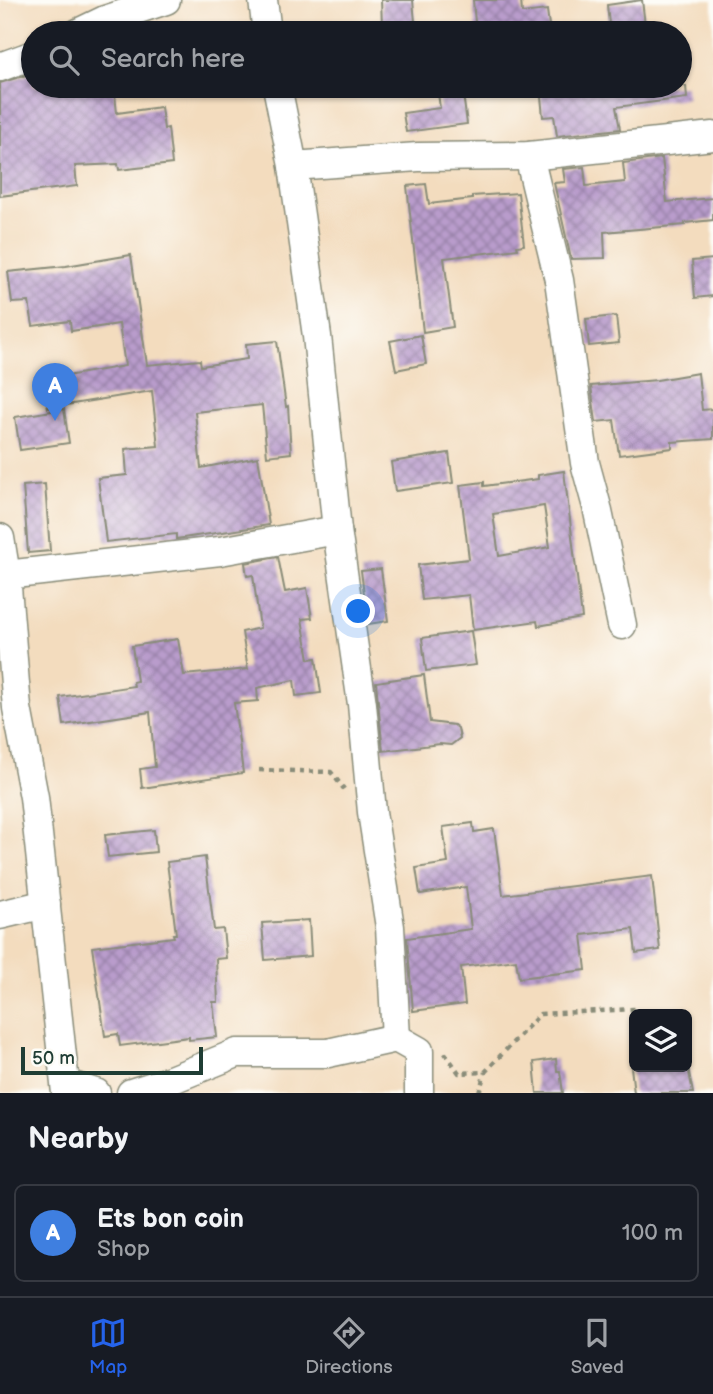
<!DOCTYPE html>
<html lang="en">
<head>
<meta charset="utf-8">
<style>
	:root { --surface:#171b24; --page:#242831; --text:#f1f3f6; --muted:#9ea1a6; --line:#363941; --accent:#2563eb }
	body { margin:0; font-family:"Balsamiq Sans",sans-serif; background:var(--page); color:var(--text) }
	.controls { position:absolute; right:21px; bottom:21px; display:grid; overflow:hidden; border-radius:10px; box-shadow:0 2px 5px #0004 }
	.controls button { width:63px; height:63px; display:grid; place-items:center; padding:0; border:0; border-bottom:2px solid var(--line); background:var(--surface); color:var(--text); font:35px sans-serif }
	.scale { position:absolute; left:21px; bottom:18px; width:182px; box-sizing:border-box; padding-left:7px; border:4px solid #1f3d34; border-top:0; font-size:19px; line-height:24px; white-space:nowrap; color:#1f3d34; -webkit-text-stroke:5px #fdfcf7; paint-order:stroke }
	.you { position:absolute; left:359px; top:612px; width:24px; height:24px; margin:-18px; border:5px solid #fff; border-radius:50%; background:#1a73e8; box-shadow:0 0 0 10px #1a73e833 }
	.badge { display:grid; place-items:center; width:46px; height:46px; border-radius:50%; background:var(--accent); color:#fff; font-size:23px; font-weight:700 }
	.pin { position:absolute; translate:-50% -58px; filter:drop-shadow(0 2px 4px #0008) }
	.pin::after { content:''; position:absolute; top:37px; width:24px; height:21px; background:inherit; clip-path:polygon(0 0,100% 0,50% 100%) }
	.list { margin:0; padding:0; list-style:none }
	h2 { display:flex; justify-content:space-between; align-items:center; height:91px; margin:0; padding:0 28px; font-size:30px }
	h2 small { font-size:23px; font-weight:400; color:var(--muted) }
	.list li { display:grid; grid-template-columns:46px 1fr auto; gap:21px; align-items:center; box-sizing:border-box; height:98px; margin:0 14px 14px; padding:0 14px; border:2px solid var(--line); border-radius:10px }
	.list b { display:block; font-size:26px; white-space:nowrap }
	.list p { margin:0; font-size:23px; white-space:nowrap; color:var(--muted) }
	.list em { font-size:23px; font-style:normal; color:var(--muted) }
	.icon { flex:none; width:38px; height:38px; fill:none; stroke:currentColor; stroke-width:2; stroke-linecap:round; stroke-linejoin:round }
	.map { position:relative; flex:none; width:713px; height:1093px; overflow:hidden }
	.search { position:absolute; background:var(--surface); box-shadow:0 2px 5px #0004; left:21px; right:21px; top:21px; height:77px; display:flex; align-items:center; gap:18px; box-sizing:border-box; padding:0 24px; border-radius:38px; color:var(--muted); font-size:26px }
	.sheet { height:203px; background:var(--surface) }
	nav { display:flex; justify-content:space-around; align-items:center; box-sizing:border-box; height:98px; border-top:2px solid var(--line); background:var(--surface); font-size:19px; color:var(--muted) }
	nav a { display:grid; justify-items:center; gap:4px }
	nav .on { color:var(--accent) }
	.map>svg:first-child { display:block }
	.building { fill:url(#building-cross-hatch); fill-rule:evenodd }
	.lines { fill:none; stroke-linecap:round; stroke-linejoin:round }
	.minor-casing { stroke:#898c79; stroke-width:31 }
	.path { stroke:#898c79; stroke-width:4.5; stroke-dasharray:5 5; stroke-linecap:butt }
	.minor { stroke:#fff; stroke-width:28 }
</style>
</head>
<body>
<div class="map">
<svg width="713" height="1093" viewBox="0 0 713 1093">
	<defs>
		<pattern id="building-cross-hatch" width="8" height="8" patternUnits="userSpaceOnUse" patternTransform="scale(1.75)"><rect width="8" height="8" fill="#b99ccc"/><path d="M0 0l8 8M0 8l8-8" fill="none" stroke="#9680a6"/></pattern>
	</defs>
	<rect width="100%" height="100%" fill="#fdfcf7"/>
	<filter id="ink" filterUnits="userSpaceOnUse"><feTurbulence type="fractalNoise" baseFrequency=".0143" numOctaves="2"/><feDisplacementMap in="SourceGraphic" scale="14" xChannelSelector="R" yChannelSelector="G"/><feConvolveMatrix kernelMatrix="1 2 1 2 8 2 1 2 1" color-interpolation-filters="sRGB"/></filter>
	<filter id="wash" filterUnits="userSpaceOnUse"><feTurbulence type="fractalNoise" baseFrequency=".00686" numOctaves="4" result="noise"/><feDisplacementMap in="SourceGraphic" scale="28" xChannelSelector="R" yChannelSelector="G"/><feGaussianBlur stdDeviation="1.57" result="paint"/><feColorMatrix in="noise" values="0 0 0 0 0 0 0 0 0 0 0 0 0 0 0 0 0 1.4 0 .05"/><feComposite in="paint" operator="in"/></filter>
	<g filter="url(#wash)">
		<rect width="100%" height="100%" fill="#f3dcbe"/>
		<g id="blocks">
			<g class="building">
				<polygon points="381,0 413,0 416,33 393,33 392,24 382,25"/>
				<polygon points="473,0 521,0 522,13 547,10 550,33 476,33"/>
				<polygon points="642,0 646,33 610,33 607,5"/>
				<polygon points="33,73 33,86 114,86 117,113 161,107 164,129 168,128 172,164 119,170 118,164 75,166 77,186 0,196 0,83"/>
				<polygon points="437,86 462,86 467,124 406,132 403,113 440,108"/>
				<polygon points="540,86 686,86 687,98 616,107 620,129 557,136 554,116 543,117"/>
				<polygon points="662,158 667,202 713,198 713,220 685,223 685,225 604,232 605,258 571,259 554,183 565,182 563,169 584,167 586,186 625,182 623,163"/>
				<polygon points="426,184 429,204 472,199 472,196 518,193 524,245 517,246 518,249 444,258 453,327 423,332 407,186"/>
				<polygon points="131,255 147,365 200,360 201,366 247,359 246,344 277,341 286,407 288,406 291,453 267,456 262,405 195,412 201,468 258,457 269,525 176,539 176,534 106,542 98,478 127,475 125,449 158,446 152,391 48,408 43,380 125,366 119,324 71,331 70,321 33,326 29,302 12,303 8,272 66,266"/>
				<polygon points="713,259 713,296 695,298 692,261"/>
				<polygon points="616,316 619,343 589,346 586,319"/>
				<polygon points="421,335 426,364 396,370 390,341"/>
				<polygon points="698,373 702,410 713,409 713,439 672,442 672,448 619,455 614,420 596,422 591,386 657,380"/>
				<polygon points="64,409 69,443 20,450 15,417"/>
				<polygon points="449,453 453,483 395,491 391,462"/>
				<path d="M564 471 582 618 538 626 537 621 473 630 469 595 422 600 418 565 469 559 460 485 484 482V486L538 479V475ZM544 506 550 547 499 556 493 514Z"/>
				<polygon points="45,484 50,551 28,553 23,486"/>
				<polygon points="278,557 285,592 307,588 312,618 302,619 309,659 316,658 321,693 296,696 294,680 257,688 258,701 234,703 243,773 142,788 140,769 155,767 150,712 64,725 60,697 134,686 133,682 137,681 132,646 178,639 184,675 248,669 242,632 260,628 253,575 247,576 245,563"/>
				<polygon points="381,569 388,621 368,624 361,571"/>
				<polygon points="471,631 476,665 426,671 422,638"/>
				<polygon points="424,675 430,722 454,725 458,728 460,738 451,745 440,744 383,751 376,682"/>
				<polygon points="473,823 474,832 494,829 503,895 652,876 660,950 636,953 633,929 582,935 586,970 519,978 516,960 461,967 465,1004 413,1011 407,938 471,929 466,887 420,894 416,868 448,863 443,827"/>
				<polygon points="154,830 156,852 108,857 105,835"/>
				<polygon points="205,857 214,930 223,929 226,958 216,959 218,1002 213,1002 217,1037 189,1040 189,1037 120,1046 118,1034 105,1036 92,947 174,937 173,934 176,934 167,862"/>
				<polygon points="309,920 311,956 265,960 262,923"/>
				<polygon points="556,1059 557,1071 560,1071 563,1093 537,1093 534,1062"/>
				<polygon points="631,1067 688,1067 693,1093 634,1093"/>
			</g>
		</g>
	</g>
	<g filter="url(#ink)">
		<use href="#blocks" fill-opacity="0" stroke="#898c79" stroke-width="2"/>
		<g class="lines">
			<defs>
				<g id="minor">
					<polyline points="263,0 267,33"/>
					<polyline points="78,33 105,20 166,0"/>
					<polyline points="0,67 33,55"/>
					<polyline points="277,86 293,166 317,336 337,530 362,704 372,812 390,927 396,1038"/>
					<polyline points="529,156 559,280 585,463 597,507 622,625"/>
					<polyline points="293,166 418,157 529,156 713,136"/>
					<polyline points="0,538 6,575 17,708 34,797 66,1093"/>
					<polyline points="6,575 220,551 337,530"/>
					<polyline points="0,915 46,904"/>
					<polyline points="67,1084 96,1093"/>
					<polyline points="131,1093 168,1081 237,1053 328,1053 396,1038 419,1051 419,1093"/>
				</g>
			</defs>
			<use href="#minor" class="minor-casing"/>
			<g class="path">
				<polyline points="259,770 331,772 344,789"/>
				<polyline points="445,1053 459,1073 485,1072 540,1014 636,1009"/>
				<polyline points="479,1093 485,1072"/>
			</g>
			<use href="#minor" class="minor"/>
		</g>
	</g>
</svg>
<div class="controls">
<button><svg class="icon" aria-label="layers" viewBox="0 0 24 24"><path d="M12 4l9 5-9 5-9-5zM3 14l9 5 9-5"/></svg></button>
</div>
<div class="scale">50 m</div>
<div class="you"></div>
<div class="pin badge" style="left:55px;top:421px;background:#3f7fe0">A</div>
<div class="search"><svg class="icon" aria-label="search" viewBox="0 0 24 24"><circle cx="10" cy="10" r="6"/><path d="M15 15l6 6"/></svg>Search here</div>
</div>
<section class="sheet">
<h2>Nearby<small></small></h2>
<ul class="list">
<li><span class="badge" style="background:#3f7fe0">A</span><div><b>Ets bon coin</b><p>Shop</p></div><em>100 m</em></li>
</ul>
</section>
<nav>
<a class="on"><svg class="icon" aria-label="map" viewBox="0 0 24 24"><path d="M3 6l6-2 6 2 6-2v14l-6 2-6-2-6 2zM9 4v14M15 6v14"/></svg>Map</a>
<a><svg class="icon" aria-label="directions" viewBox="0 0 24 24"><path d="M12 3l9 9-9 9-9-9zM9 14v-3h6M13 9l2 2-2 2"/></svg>Directions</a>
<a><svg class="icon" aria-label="saved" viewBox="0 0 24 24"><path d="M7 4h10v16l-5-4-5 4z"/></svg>Saved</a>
</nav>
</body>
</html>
